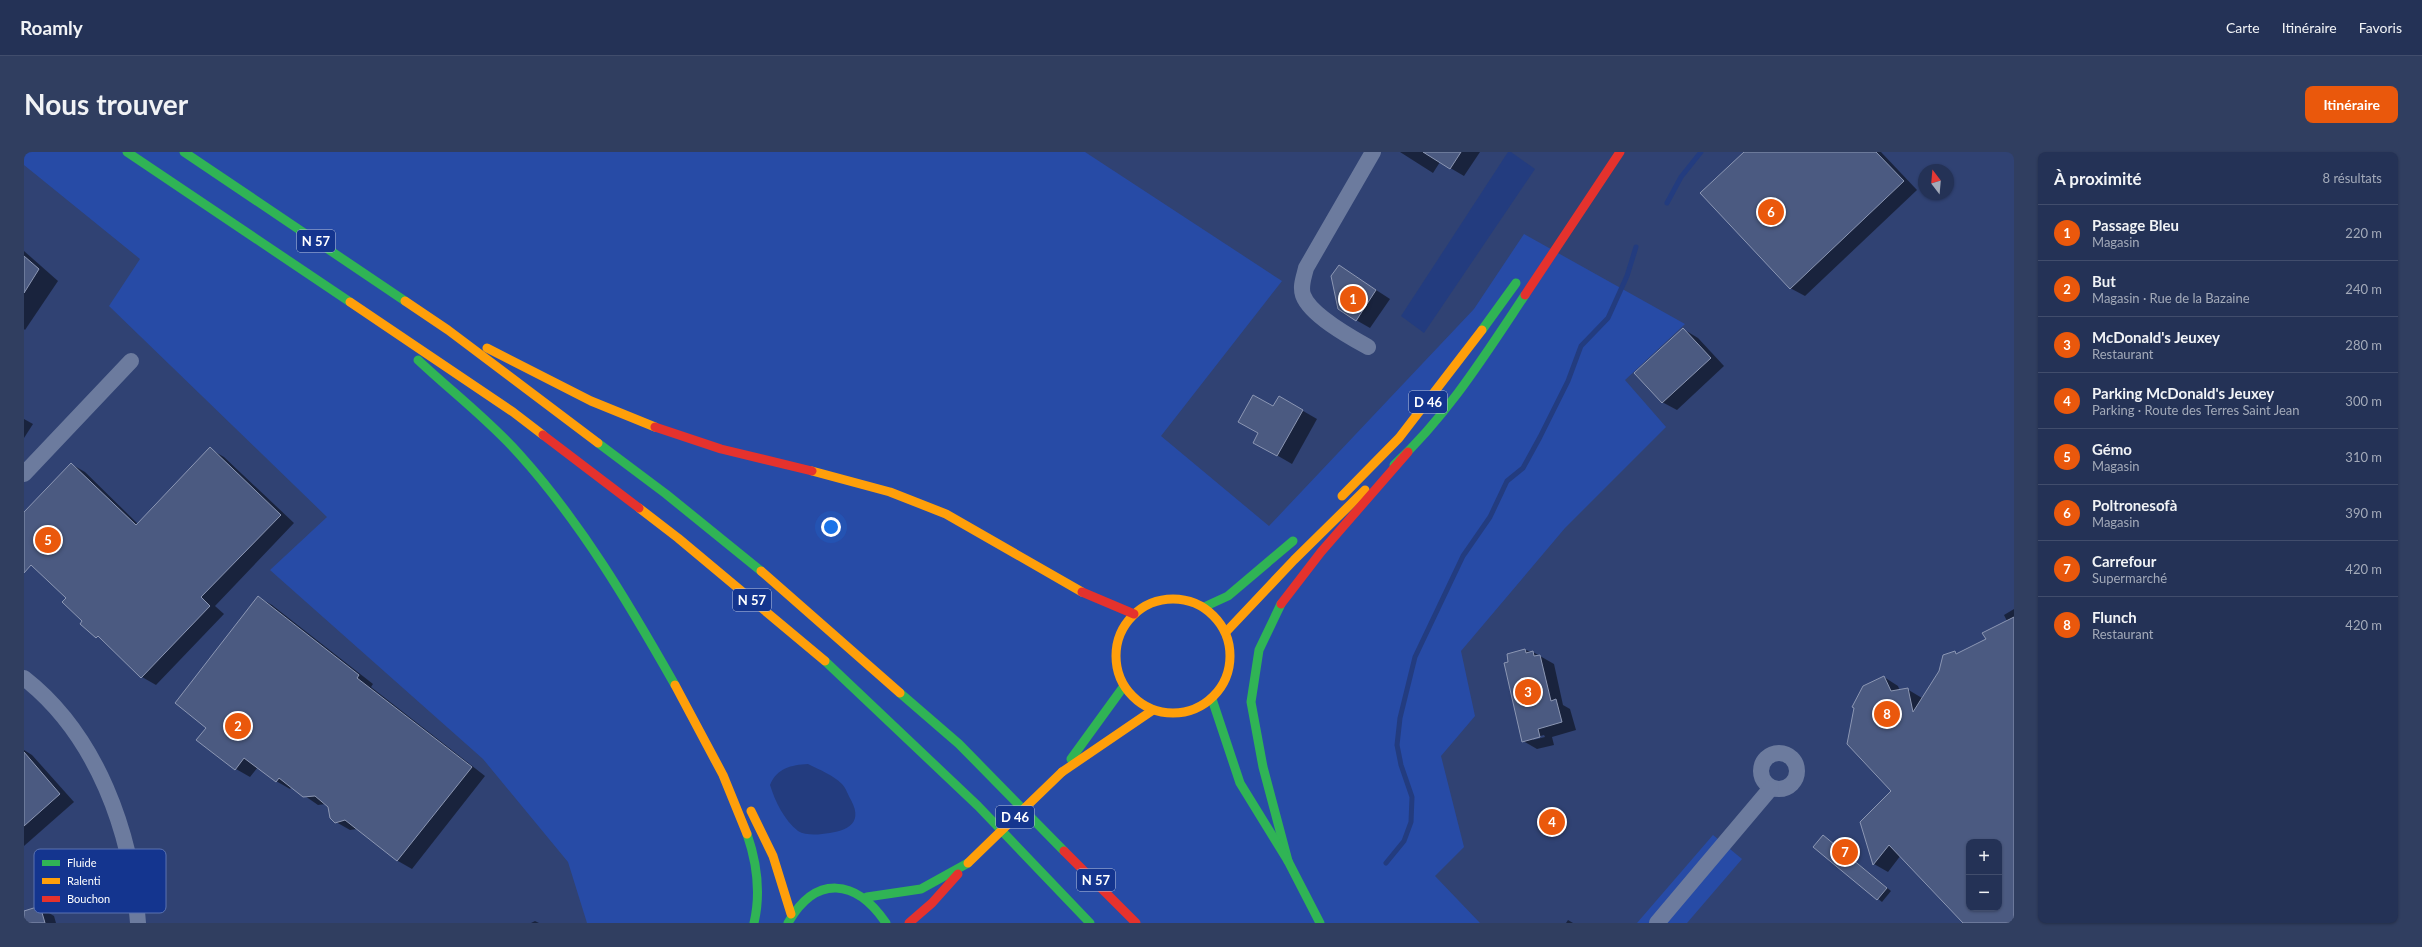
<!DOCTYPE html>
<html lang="fr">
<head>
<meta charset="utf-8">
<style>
	:root { --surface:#243256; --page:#303e60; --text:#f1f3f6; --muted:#a3aab9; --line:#414d6c; --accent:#ea580c }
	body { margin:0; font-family:Lato,sans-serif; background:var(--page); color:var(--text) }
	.controls { position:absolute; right:12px; bottom:12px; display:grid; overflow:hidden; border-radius:8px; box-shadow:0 1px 3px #0004 }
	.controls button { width:36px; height:36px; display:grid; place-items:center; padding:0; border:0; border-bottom:1px solid var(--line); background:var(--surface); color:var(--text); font:20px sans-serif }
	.compass { position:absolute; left:1894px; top:12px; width:36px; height:36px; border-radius:50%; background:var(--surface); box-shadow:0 1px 3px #0004; rotate:344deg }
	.you { position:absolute; left:807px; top:375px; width:14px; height:14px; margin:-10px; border:3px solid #fff; border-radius:50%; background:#1a73e8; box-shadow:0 0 0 6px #1a73e833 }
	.badge { display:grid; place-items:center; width:26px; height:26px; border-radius:50%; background:var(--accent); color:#fff; font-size:13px; font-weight:700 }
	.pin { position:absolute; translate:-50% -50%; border:2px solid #fff; box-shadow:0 1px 4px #0006 }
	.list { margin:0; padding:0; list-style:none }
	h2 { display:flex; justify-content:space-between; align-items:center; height:52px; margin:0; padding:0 16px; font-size:17px }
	h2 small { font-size:13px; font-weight:400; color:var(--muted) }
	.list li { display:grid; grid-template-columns:26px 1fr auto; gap:12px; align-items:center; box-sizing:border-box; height:56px; padding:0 16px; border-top:1px solid var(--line) }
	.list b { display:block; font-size:15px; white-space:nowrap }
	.list p { margin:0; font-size:13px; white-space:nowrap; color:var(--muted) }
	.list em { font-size:13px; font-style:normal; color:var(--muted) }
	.map { position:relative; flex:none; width:1990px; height:771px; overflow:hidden; border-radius:8px }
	header { display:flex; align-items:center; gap:24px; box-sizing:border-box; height:56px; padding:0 20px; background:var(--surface); border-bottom:1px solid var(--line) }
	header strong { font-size:19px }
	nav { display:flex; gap:22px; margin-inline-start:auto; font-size:14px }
	.intro { display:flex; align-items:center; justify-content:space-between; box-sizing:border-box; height:96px; padding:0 24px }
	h1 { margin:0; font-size:28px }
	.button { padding:10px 18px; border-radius:8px; background:var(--accent); color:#fff; font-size:14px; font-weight:700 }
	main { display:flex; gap:24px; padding:0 24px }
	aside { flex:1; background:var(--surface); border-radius:8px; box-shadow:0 1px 3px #0004 }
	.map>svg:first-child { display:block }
	.green { fill:#274ba6 }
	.water { fill:#233c7f }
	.shadow { fill:#0007; fill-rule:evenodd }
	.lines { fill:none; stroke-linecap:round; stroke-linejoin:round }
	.stream { stroke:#233c7f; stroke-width:5 }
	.building { fill:#4b5a81; stroke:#8c97b4; fill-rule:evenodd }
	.street { stroke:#6c7b9e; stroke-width:16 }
	.fast { stroke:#30b455; stroke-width:9 }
	.slow { stroke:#ff9f0a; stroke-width:9 }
	.jam { stroke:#e5322d; stroke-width:9 }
	.slow-bridge { stroke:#ff9f0a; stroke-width:9 }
	.labels { text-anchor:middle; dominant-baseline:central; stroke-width:4; stroke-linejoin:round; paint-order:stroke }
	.shield { fill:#14358f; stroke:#b8c2dd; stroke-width:1 }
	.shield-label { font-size:13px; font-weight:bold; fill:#fff }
	.key { fill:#14358f; stroke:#5a72b1; stroke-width:1 }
	.key-label { font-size:11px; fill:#fff }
</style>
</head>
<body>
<header>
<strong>Roamly</strong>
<nav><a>Carte</a><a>Itinéraire</a><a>Favoris</a></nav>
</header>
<div class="intro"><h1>Nous trouver</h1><a class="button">Itinéraire</a></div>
<main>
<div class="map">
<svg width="1990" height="771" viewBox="0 0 1990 771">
	<rect width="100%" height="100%" fill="#304273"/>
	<g class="green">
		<polygon points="0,0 1061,0 1258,129 1137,284 1245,374 1450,157 1500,82 1661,172 1601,228 1642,275 1541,376 1437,499 1451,564 1417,604 1440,695 1411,724 1456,771 563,771 544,710 459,607 246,418 303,365 85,154 116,107 0,13"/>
		<polygon points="1689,683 1718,707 1663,771 1613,771"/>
	</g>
	<g class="water">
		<polygon points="1484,0 1487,0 1511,17 1400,181 1377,164"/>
		<path d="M784 612C796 618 809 623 818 632 822 636 824 643 827 648 841 674 819 680 798 682 791 683 780 683 774 679 760 668 751 649 746 633 753 616 767 613 784 612Z"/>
	</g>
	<g class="shadow">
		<polygon points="1376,0 1456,0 1440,24 1416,10 1409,21"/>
		<polygon points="1722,0 1857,0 1893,38 1781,144 1766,136"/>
		<polygon points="0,99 34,129 1,178 0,177"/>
		<polygon points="1329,123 1366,147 1346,176 1332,168"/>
		<polygon points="1659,177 1674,186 1700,214 1653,258 1638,250"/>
		<polygon points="1255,245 1293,267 1268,312 1230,290"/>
		<polygon points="0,267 9,272 0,286"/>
		<polygon points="186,297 200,305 270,371 191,454 200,462 132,533 118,525 82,490 57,472 60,469 43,446 0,404 0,361 47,312 61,320 114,372"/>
		<polygon points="234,445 248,453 349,532 347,535 461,624 388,717 374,709 333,677 326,678 312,670 302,652 294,653 268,635 266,637 252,629 234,615 226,625 212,617 183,575"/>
		<path d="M1990 457V771H1940L1877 703 1864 720 1850 712 1869 639 1860 525 1874 534 1876 539 1883 537 1898 546 1931 500 1934 502 1964 488 1983 469 1980 463ZM1945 690H1975V756H1945Z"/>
		<path d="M1501 498 1509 500 1530 512 1539 553 1546 557 1552 578 1528 585 1530 593 1513 597 1499 589 1486 511ZM1520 583 1521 585 1509 588V586Z"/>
		<polygon points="0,598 8,603 50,650 0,694"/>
		<polygon points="1804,687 1867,739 1858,750 1791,695"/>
		<polygon points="15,755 30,764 32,771 0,771 0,760"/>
		<polygon points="1544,768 1549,771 1542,771"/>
		<polygon points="511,769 515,771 507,771"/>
	</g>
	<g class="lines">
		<g class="stream">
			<polyline points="1643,51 1657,25 1677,0"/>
			<polyline points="1362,711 1380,689 1387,670 1388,645 1377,613 1373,593 1376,566 1391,505 1439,404 1466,365 1483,329 1499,316 1516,285 1544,229 1557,194 1584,166 1603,124 1612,95"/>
		</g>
	</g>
	<g class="building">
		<polygon points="1399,0 1437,0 1426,17"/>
		<polygon points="1720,0 1852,0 1880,29 1766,137 1676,41"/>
		<polygon points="0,104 15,117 0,141"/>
		<polygon points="1315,113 1352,138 1332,169 1314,157 1307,124"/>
		<polygon points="1659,176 1687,206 1638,251 1610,221"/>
		<polygon points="1229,243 1249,254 1255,244 1279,258 1253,304 1229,291 1234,281 1214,270"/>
		<polygon points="186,295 257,363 177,445 186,454 117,526 74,484 72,486 56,472 58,469 38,450 42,446 7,413 0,421 0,360 47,311 112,373"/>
		<polygon points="234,444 335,523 333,526 448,615 373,709 321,668 311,671 306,666 304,655 291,644 279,645 255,626 252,630 220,606 211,618 172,588 182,576 151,551"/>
		<path d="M1990 465V771H1939L1865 693 1849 713 1836 670 1867 639 1823 592 1830 556 1828 555 1839 534 1860 524 1867 539 1884 536 1889 560 1915 519 1919 503 1931 499 1932 502 1962 487 1958 481ZM1945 690H1975V756H1945Z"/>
		<polygon points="1501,497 1502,501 1509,499 1510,504 1516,503 1527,549 1532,547 1538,570 1514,577 1516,585 1498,590 1480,511 1484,510 1483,502"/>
		<polygon points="0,600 36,642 0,674"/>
		<polygon points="1799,683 1863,736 1853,748 1789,695"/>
		<polygon points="16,754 21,771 0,771 0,759"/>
	</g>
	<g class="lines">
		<g class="street">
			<path d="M1344 195C1326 185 1286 163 1279 143 1276 134 1280 125 1282 116L1349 0"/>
			<polyline points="0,322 107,209"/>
			<path d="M0 526C73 583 108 681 114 771"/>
			<circle cx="1755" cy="619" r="18"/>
			<polyline points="1633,771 1747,636"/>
		</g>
		<g class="fast">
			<polyline points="103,0 326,150"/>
			<polyline points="160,0 381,149"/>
			<polyline points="1458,178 1492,131"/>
			<path d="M394 208C428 240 465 268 496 303 558 372 605 452 651 533"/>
			<polyline points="574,291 642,342 737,419"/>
			<path d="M1370 313C1423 264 1461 203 1501 143"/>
			<polyline points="1257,452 1235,498 1227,550 1239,615 1264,709"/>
			<polyline points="1180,455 1204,444 1269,389"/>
			<polyline points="801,509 954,654 1066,771"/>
			<polyline points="876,541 935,592 1040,699"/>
			<polyline points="1188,547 1216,631 1264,709 1296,771"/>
			<polyline points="1047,607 1100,534"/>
			<path d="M723 682C733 711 737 741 730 771"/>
			<polyline points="843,745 897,737 944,711"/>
			<path d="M764 771C792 722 832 727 862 771"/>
		</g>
		<g class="slow">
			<polyline points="381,149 424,178 574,291"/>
			<polyline points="326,150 489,260 519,283"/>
			<polyline points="463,196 567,249 631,275"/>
			<polyline points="788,319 866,340 922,362 1058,440"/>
			<polyline points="1318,344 1375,286 1458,178"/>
			<polyline points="615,356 654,386 801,509"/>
			<polyline points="737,419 876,541"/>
			<circle cx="1149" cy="504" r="57"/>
			<polyline points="1202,480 1270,408 1341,338"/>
			<polyline points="651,533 699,623 723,682"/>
			<polyline points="1038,620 1129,558"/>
			<polyline points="727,659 749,704 767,762"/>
		</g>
		<g class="jam">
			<polyline points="1501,143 1596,0"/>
			<polyline points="631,275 697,297 788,319"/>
			<polyline points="519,283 615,356"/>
			<polyline points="1058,440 1110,462"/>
			<polyline points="1257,452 1297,400 1384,300"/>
			<polyline points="1040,699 1112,771"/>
			<polyline points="885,771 908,751 934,722"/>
		</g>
		<polyline class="slow-bridge" points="944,711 1038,620"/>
	</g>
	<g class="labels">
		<g class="shield">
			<rect x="273" y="78" width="38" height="22" rx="3"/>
			<rect x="1385" y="239" width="38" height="22" rx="3"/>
			<rect x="709" y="437" width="38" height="22" rx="3"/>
			<rect x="972" y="654" width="38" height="22" rx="3"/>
			<rect x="1053" y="717" width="38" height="22" rx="3"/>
		</g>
		<g class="shield-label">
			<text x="292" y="89">N 57</text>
			<text x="1404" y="250">D 46</text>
			<text x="728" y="448">N 57</text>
			<text x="991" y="665">D 46</text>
			<text x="1072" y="728">N 57</text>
		</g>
	</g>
	<rect x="10" y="697" width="132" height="64" rx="6" class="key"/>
	<rect x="18" y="708" width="18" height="6" fill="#30b455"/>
	<rect x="18" y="726" width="18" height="6" fill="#ff9f0a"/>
	<rect x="18" y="744" width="18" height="6" fill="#e5322d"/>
	<g class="key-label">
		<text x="43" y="715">Fluide</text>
		<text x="43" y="733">Ralenti</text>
		<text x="43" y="751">Bouchon</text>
	</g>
</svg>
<div class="controls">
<button>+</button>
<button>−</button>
</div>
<svg class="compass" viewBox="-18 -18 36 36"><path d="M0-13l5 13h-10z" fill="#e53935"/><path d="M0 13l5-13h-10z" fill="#a3aab9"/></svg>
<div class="you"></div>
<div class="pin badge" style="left:1329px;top:147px">1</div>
<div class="pin badge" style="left:214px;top:574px">2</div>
<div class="pin badge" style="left:1504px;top:540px">3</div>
<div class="pin badge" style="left:1528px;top:670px">4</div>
<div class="pin badge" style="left:24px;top:388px">5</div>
<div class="pin badge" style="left:1747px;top:60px">6</div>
<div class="pin badge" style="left:1821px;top:700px">7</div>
<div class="pin badge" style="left:1863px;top:562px">8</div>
</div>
<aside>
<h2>À proximité<small>8 résultats</small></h2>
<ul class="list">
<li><span class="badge">1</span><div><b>Passage Bleu</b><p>Magasin</p></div><em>220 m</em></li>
<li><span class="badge">2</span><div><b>But</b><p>Magasin · Rue de la Bazaine</p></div><em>240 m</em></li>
<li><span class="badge">3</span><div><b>McDonald's Jeuxey</b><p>Restaurant</p></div><em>280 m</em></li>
<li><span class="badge">4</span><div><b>Parking McDonald's Jeuxey</b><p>Parking · Route des Terres Saint Jean</p></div><em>300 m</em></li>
<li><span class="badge">5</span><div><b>Gémo</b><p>Magasin</p></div><em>310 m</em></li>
<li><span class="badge">6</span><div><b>Poltronesofà</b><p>Magasin</p></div><em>390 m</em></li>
<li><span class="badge">7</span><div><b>Carrefour</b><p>Supermarché</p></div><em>420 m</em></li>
<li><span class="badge">8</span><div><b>Flunch</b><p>Restaurant</p></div><em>420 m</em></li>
</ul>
</aside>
</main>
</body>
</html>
